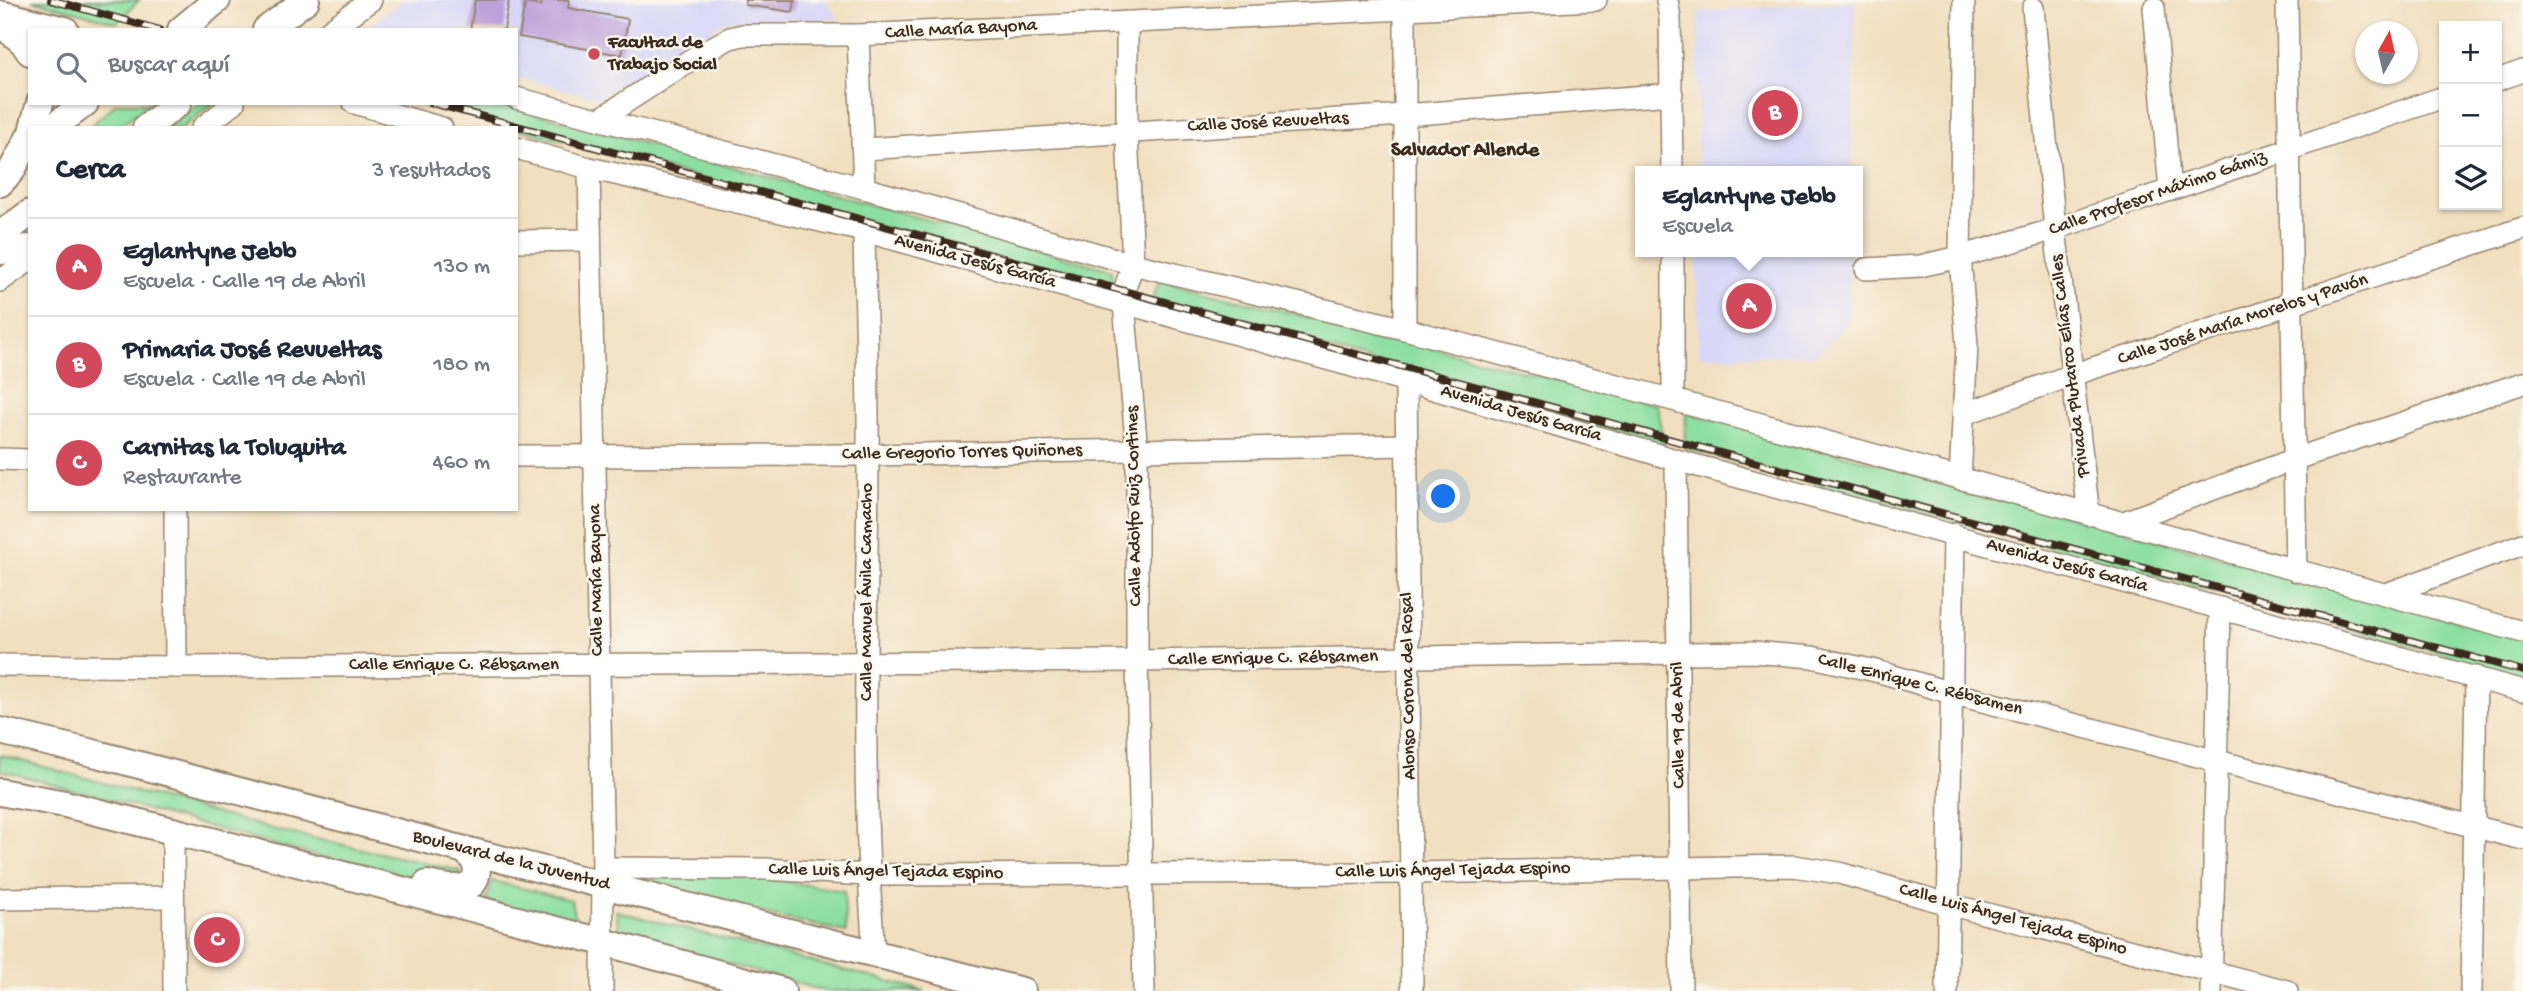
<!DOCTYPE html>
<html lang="es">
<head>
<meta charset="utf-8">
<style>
	:root { --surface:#fff; --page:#f6f6f7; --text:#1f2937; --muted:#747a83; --line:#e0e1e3; --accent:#d1495b }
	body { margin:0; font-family:"Gochi Hand",sans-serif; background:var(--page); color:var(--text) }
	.controls { position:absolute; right:21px; top:21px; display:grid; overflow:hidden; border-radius:0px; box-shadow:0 2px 5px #0004 }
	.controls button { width:63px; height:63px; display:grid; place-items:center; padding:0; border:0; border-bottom:2px solid var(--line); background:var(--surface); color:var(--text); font:35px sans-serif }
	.compass { position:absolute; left:2355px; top:21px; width:63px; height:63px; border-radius:50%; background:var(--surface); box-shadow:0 2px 5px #0004; rotate:8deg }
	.you { position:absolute; left:1444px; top:497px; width:24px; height:24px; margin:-18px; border:5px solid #fff; border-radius:50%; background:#1a73e8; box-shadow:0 0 0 10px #1a73e833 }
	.badge { display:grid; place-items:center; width:46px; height:46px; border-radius:50%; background:var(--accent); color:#fff; font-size:23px; font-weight:700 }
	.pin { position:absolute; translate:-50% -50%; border:4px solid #fff; box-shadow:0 2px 7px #0006 }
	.popup { position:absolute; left:1635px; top:166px; width:228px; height:91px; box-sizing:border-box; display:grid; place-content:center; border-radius:0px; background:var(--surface); filter:drop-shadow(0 2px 5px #0005); font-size:23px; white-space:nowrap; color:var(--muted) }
	.popup b { font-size:26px; color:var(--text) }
	.popup::after { content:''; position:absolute; left:50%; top:100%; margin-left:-14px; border:14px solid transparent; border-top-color:var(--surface) }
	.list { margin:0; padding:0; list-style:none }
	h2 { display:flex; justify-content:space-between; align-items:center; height:91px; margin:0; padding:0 28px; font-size:30px }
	h2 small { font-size:23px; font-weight:400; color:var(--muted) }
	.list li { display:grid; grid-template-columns:46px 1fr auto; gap:21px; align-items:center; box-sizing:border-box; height:98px; padding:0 28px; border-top:2px solid var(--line) }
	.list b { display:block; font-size:26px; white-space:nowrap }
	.list p { margin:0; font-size:23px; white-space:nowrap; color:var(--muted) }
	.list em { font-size:23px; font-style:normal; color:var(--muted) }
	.icon { flex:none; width:38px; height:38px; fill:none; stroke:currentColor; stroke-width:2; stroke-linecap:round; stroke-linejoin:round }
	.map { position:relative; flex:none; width:2523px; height:991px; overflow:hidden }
	.search { position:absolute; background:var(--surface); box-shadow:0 2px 5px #0004; left:28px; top:28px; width:490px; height:77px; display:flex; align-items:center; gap:18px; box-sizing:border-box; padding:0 24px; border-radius:0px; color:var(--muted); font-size:26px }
	.panel { position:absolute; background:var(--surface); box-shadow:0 2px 5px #0004; left:28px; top:126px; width:490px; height:385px; border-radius:0px }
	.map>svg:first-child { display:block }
	.built { fill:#d8d7f8 }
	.green { fill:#8cdfa1; stroke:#648460; stroke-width:2 }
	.building { fill:#bda2da }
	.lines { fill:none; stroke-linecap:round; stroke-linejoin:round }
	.minor-casing { stroke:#96846e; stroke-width:24 }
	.major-casing { stroke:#96846e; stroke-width:30 }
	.minor { stroke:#fff; stroke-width:21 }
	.major { stroke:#fff; stroke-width:26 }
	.rail-casing { stroke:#3b2a1e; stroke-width:8 }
	.rail { stroke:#fbf7ec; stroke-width:5; stroke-dasharray:16; stroke-linecap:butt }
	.poi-dot { fill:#d1495b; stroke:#fbf7ec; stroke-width:2.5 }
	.labels { text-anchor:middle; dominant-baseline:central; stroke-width:5; stroke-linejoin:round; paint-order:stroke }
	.street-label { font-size:19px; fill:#3b2a1e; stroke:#fbf7ec }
	.poi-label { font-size:19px; font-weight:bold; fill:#3b2a1e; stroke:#fbf7ec; text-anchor:start }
	.neighbourhood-label { font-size:21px; font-weight:bold; fill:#3b2a1e; stroke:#fbf7ec }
</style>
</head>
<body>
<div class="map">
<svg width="2523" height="991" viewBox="0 0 2523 991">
	<rect width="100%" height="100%" fill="#fbf7ec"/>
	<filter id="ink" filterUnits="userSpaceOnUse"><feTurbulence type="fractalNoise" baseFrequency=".0143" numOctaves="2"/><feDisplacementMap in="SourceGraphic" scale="14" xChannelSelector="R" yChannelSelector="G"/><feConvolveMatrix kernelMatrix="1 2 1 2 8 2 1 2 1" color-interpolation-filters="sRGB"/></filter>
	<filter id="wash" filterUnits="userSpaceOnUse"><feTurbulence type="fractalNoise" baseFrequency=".00686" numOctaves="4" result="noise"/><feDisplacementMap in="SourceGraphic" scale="28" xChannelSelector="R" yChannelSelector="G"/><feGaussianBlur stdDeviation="1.57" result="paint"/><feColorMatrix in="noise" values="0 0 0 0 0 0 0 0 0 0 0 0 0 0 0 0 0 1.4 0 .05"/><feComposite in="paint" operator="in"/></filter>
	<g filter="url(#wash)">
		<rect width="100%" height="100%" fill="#f1dfbf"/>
		<g class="built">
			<polygon points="403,0 825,0 839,19 729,20 597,98 516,78 516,30 362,30"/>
			<polygon points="1855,1 1852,171 1697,171 1698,12"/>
			<polygon points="1696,252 1850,252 1848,322 1816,355 1699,356"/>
		</g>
		<g class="green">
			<polygon points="32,0 139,0 117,23"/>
			<polygon points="117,103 150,103 116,128 88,128"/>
			<polygon points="200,103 214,103 181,128 166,128"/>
			<polygon points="422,103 496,103 1112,270 1113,290"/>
			<polygon points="1160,280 1657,405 1664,446 1152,299"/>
			<polygon points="1686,412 2523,639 2523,676 1685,448"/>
			<polygon points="0,755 280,831 461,871 455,879 404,880 0,770"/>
			<polygon points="715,870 844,891 846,932 625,883 647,873"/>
			<polygon points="492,881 571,900 576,924 486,901"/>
			<polygon points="616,911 925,991 824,991 620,934"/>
		</g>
		<g id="blocks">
			<g class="building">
				<polygon points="475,0 509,0 504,30 470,30"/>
				<polygon points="542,0 569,0 568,8 628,19 622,55 519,37 525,3 541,6"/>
				<polygon points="745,0 795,0 793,12 745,5"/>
			</g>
		</g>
	</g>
	<g filter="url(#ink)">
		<use href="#blocks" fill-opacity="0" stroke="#96846e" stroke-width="2"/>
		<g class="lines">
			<defs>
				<g id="minor">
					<polyline points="1667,0 1670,18 1672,171"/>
					<polyline points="2287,0 2296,571"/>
					<polyline points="2033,8 2055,229 2089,515"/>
					<polyline points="2154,8 2170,190"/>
					<polyline points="1127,22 1127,132 1133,264 1124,291 1124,303 1137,451 1137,661 1144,991"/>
					<polyline points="330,30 371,0"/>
					<polyline points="858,35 864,188"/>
					<polyline points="2497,80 2523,71"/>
					<polyline points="516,98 864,188 1133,264 1405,329 1673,400 2523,632"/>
					<polyline points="354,103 442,128"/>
					<polyline points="600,119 698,55 730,38 743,35 858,35 1596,0"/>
					<polyline points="202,128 234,103"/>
					<polyline points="516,148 589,168 864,231 1406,381 1676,460 2523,691"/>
					<polyline points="864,149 1404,115 1672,94"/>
					<polyline points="589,168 603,868 602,991"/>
					<path d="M864 231C865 307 869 384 868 460 867 624 861 789 874 953"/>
					<polyline points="516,241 590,240"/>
					<polyline points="1673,252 1673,400"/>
					<polyline points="1866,269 1920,266 1960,257 2055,229 2444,97"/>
					<polyline points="0,281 30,260"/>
					<polyline points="1405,329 1405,9"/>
					<polyline points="1406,381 1412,991"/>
					<polyline points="1964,414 2072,375 2523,228"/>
					<polyline points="516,456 868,455 1407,445"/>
					<polyline points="0,459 30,460"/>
					<polyline points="1676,460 1681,991"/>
					<polyline points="1960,479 1967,345 1960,257 1964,0"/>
					<polyline points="175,509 176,667"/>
					<polyline points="2121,523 2295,459 2523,383"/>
					<polyline points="2386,594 2523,544"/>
					<polyline points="0,665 176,667 1137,661 1753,652 1812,657 1880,672 1951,693 2523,839"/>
					<polyline points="173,831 174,991"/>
					<polyline points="603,868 765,869 868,875 1141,874 1411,873 1794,866 1839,873 1948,904 2287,991"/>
					<polyline points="0,899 173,897"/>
					<polyline points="1947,991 1954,534"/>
					<polyline points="2211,991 2220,608"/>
					<polyline points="2471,991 2476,677"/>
				</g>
				<g id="major">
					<polyline points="0,14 65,30"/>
					<polyline points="0,23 23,42 30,52"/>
					<polyline points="181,30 217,0"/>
					<polyline points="266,30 306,0"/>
					<polyline points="33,128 40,103"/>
					<polyline points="52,128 85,103"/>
					<polyline points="146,128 178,103"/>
					<polyline points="0,183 12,170 30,136"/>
					<polyline points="0,235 30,213"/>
					<polyline points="0,251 30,248"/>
					<polyline points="0,731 97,754 465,850 1022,991"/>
					<polyline points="0,792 65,804 173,831 603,942 782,991"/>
					<path d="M427 884C442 887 460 892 473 883 481 868 476 861 465 850"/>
				</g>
			</defs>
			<use href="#minor" class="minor-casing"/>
			<use href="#major" class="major-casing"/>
			<use href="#minor" class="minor"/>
			<use href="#major" class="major"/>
			<defs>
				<g id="rail">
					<polyline points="51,0 160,30"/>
					<polyline points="432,103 2523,671"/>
				</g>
			</defs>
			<use href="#rail" class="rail-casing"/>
			<use href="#rail" class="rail"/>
		</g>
	</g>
	<circle class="poi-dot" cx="594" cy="54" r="7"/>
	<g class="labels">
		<g class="street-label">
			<text transform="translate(961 30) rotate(-3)">Calle María Bayona</text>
			<text transform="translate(1268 123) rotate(-3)">Calle José Revueltas</text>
			<text transform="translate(2158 194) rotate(-19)">Calle Profesor Máximo Gámiz</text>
			<text transform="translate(975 262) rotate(15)">Avenida Jesús García</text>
			<text transform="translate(2243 320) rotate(-18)">Calle José María Morelos y Pavón</text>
			<text transform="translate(2071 366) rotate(-97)">Privada Plutarco Elías Calles</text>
			<text transform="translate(1521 414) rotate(16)">Avenida Jesús García</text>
			<text transform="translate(962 453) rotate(-1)">Calle Gregorio Torres Quiñones</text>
			<text transform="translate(1135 506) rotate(-91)">Calle Adolfo Ruiz Cortines</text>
			<text transform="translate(2067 566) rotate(15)">Avenida Jesús García</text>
			<text transform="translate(597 580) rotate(-91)">Calle María Bayona</text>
			<text transform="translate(867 592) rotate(-90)">Calle Manuel Ávila Camacho</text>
			<text transform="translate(1273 659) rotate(-1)">Calle Enrique C. Rébsamen</text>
			<text x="454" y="665">Calle Enrique C. Rébsamen</text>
			<text transform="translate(1920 685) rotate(14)">Calle Enrique C. Rébsamen</text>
			<text transform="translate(1409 686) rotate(-91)">Alonso Corona del Rosal</text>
			<text transform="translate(1679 725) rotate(-91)">Calle 19 de Abril</text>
			<text transform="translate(511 861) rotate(14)">Boulevard de la Juventud</text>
			<text transform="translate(1453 871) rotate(-1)">Calle Luis Ángel Tejada Espino</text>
			<text transform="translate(886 872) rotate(1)">Calle Luis Ángel Tejada Espino</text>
			<text transform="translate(2013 920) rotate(15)">Calle Luis Ángel Tejada Espino</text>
		</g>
		<g class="poi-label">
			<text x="608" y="43">Facultad de<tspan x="608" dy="22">Trabajo Social</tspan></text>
		</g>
		<g class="neighbourhood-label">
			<text x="1465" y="151">Salvador Allende</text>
		</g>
	</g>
</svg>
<div class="controls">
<button>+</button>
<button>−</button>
<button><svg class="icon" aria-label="layers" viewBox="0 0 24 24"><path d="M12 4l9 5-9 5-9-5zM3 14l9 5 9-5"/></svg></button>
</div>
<svg class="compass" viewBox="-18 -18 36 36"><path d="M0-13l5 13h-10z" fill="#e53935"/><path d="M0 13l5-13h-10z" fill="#747a83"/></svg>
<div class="you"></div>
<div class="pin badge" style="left:1749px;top:306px">A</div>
<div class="popup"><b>Eglantyne Jebb</b>Escuela</div>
<div class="pin badge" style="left:1775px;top:113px">B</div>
<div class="pin badge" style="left:217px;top:940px">C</div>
<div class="search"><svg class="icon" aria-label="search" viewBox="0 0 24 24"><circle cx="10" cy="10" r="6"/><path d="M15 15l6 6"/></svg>Buscar aquí</div>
<section class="panel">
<h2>Cerca<small>3 resultados</small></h2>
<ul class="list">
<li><span class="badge">A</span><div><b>Eglantyne Jebb</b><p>Escuela · Calle 19 de Abril</p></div><em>130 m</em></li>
<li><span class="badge">B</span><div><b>Primaria José Revueltas</b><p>Escuela · Calle 19 de Abril</p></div><em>180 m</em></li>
<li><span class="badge">C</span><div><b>Carnitas la Toluquita</b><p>Restaurante</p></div><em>460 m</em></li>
</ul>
</section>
</div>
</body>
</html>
